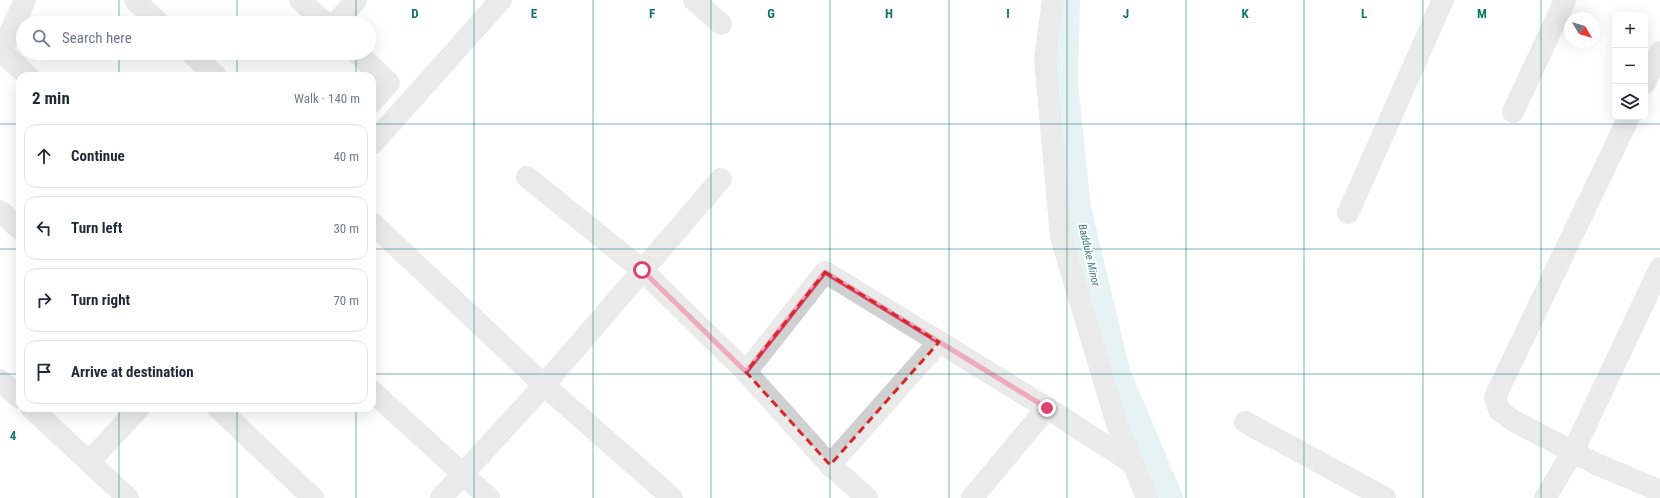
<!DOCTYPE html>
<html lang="en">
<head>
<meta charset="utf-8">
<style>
	:root { --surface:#fff; --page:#f2f2f3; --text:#1f2937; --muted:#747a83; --line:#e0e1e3 }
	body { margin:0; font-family:"Roboto Condensed",sans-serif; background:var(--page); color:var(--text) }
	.controls { position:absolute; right:12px; top:12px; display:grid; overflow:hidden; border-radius:8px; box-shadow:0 4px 16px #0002 }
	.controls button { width:36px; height:36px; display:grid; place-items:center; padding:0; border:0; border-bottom:1px solid var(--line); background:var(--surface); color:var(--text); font:20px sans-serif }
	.compass { position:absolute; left:1564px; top:12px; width:36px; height:36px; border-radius:50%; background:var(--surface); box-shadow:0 4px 16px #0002; rotate:128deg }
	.stop { position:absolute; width:12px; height:12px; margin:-9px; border:3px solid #d9456f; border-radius:50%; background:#fff }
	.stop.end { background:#d9456f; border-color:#fff; box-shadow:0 1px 4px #0008 }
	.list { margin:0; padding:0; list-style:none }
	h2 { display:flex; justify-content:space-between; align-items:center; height:52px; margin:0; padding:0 16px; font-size:17px }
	h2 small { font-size:13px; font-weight:400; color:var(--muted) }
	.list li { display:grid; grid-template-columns:26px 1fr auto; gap:12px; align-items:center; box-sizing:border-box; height:64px; margin:0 8px 8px; padding:0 8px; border:1px solid var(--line); border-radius:12px }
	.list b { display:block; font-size:15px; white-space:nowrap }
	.list em { font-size:13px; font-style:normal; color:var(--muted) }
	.icon { flex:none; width:22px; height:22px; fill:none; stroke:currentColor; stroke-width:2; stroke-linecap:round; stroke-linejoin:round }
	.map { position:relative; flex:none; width:1660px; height:498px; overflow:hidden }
	.search { position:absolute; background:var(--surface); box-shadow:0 4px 16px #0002; left:16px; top:16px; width:360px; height:44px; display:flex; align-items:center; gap:10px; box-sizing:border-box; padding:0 14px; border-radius:22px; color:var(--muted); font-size:15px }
	.panel { position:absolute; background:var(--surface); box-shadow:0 4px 16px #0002; left:16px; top:72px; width:360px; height:340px; border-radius:12px }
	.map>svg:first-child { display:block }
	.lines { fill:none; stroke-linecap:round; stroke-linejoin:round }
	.canal { stroke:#cbe3e7; stroke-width:26 }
	.minor { stroke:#d0d0d0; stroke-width:22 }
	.route { stroke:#d9456f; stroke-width:5 }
	.marked { fill:none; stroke:#d62828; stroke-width:3; stroke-dasharray:8 5; stroke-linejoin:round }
	.grid { fill:none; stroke:#0f766e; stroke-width:1; stroke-opacity:0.55 }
	.labels { text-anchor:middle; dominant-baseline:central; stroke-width:4; stroke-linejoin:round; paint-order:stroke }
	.water-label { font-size:11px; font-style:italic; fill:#427d8a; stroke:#fff }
	.grid-label { font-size:13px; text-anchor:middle; font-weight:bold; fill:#0f766e; stroke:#fff; stroke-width:4; stroke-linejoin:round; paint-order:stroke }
</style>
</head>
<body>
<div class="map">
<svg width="1660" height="498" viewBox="0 0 1660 498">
	<rect width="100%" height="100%" fill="#fff"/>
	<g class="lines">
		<polyline class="canal" points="1067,0 1065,84 1078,208 1117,372 1170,498"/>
		<g class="minor">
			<polyline points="135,0 159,23"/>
			<polyline points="300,0 325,23"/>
			<polyline points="694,0 721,24"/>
			<polyline points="1053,0 1045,59 1061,237 1116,421 1147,498"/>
			<polyline points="336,23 356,0"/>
			<polyline points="1,51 28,76"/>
			<polyline points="191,53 216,76"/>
			<polyline points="357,53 389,83 372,102"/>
			<polyline points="0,54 25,0"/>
			<polyline points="1645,83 1660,52"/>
			<polyline points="1513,112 1565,0"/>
			<polyline points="1629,117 1495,397 1499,410 1512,420 1596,464 1660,491"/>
			<polyline points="372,144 501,0"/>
			<polyline points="527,177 642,270 746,372 830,465 867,498"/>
			<polyline points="0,211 20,229"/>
			<polyline points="1348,213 1443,0"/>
			<polyline points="372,223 544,385 672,498"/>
			<polyline points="746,372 825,272 1047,408 972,498"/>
			<polyline points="0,380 20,398"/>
			<polyline points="372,391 489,498"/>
			<polyline points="31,408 128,498"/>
			<polyline points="218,408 313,498"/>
			<polyline points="1047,408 1134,464"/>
			<polyline points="1245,422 1385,498"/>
			<polyline points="90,461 139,408"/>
			<polyline points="830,465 939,342"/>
			<polyline points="441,498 544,385 721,179"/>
			<polyline points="1545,498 1573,452 1660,268"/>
		</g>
	</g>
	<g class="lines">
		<polyline class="route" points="642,270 746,372 825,272 1047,408"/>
	</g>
	<path d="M0 0H1660V498H0ZM825 272 939 342 830 465 746 372Z" fill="#fff" fill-opacity=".55" fill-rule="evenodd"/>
	<path class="marked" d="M825 272 939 342 830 465 746 372Z"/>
	<path class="grid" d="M119 0V23M237 0V23M356 0V23M474 0V498M593 0V498M711 0V498M830 0V498M949 0V498M1067 0V498M1186 0V498M1304 0V498M1423 0V498M1541 0V498M119 53V76M237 53V76M356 53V76M0 124H20M372 124H1660M0 249H20M372 249H1660M0 374H20M372 374H1660M119 408V498M237 408V498M356 408V498"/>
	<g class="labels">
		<g class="water-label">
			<text transform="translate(1089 255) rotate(77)">Badduke Minor</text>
		</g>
	</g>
	<g class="grid-label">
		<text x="415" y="18">D</text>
		<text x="534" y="18">E</text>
		<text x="652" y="18">F</text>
		<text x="771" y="18">G</text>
		<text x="889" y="18">H</text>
		<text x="1008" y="18">I</text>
		<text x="1126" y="18">J</text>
		<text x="1245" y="18">K</text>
		<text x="1364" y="18">L</text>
		<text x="1482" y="18">M</text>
		<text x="13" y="440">4</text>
	</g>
</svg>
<div class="controls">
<button>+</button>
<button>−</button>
<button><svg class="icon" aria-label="layers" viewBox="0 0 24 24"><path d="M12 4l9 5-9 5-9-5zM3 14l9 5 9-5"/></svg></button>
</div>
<svg class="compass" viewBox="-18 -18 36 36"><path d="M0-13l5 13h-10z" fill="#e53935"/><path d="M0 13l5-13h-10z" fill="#747a83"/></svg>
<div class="stop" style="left:642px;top:270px"></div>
<div class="stop end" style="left:1047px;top:408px"></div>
<div class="search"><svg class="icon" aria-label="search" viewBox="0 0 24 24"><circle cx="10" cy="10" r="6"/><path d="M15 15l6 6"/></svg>Search here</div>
<section class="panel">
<h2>2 min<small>Walk · 140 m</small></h2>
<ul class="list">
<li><svg class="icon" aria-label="ahead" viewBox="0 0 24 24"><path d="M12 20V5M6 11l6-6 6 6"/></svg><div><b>Continue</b></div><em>40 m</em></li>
<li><svg class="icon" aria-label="left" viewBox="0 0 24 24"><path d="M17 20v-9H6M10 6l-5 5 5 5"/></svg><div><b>Turn left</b></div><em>30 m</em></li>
<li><svg class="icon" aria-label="right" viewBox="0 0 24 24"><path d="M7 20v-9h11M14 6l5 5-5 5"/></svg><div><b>Turn right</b></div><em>70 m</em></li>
<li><svg class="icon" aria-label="arrive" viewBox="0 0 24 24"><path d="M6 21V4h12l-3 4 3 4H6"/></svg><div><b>Arrive at destination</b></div></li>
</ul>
</section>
</div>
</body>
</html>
